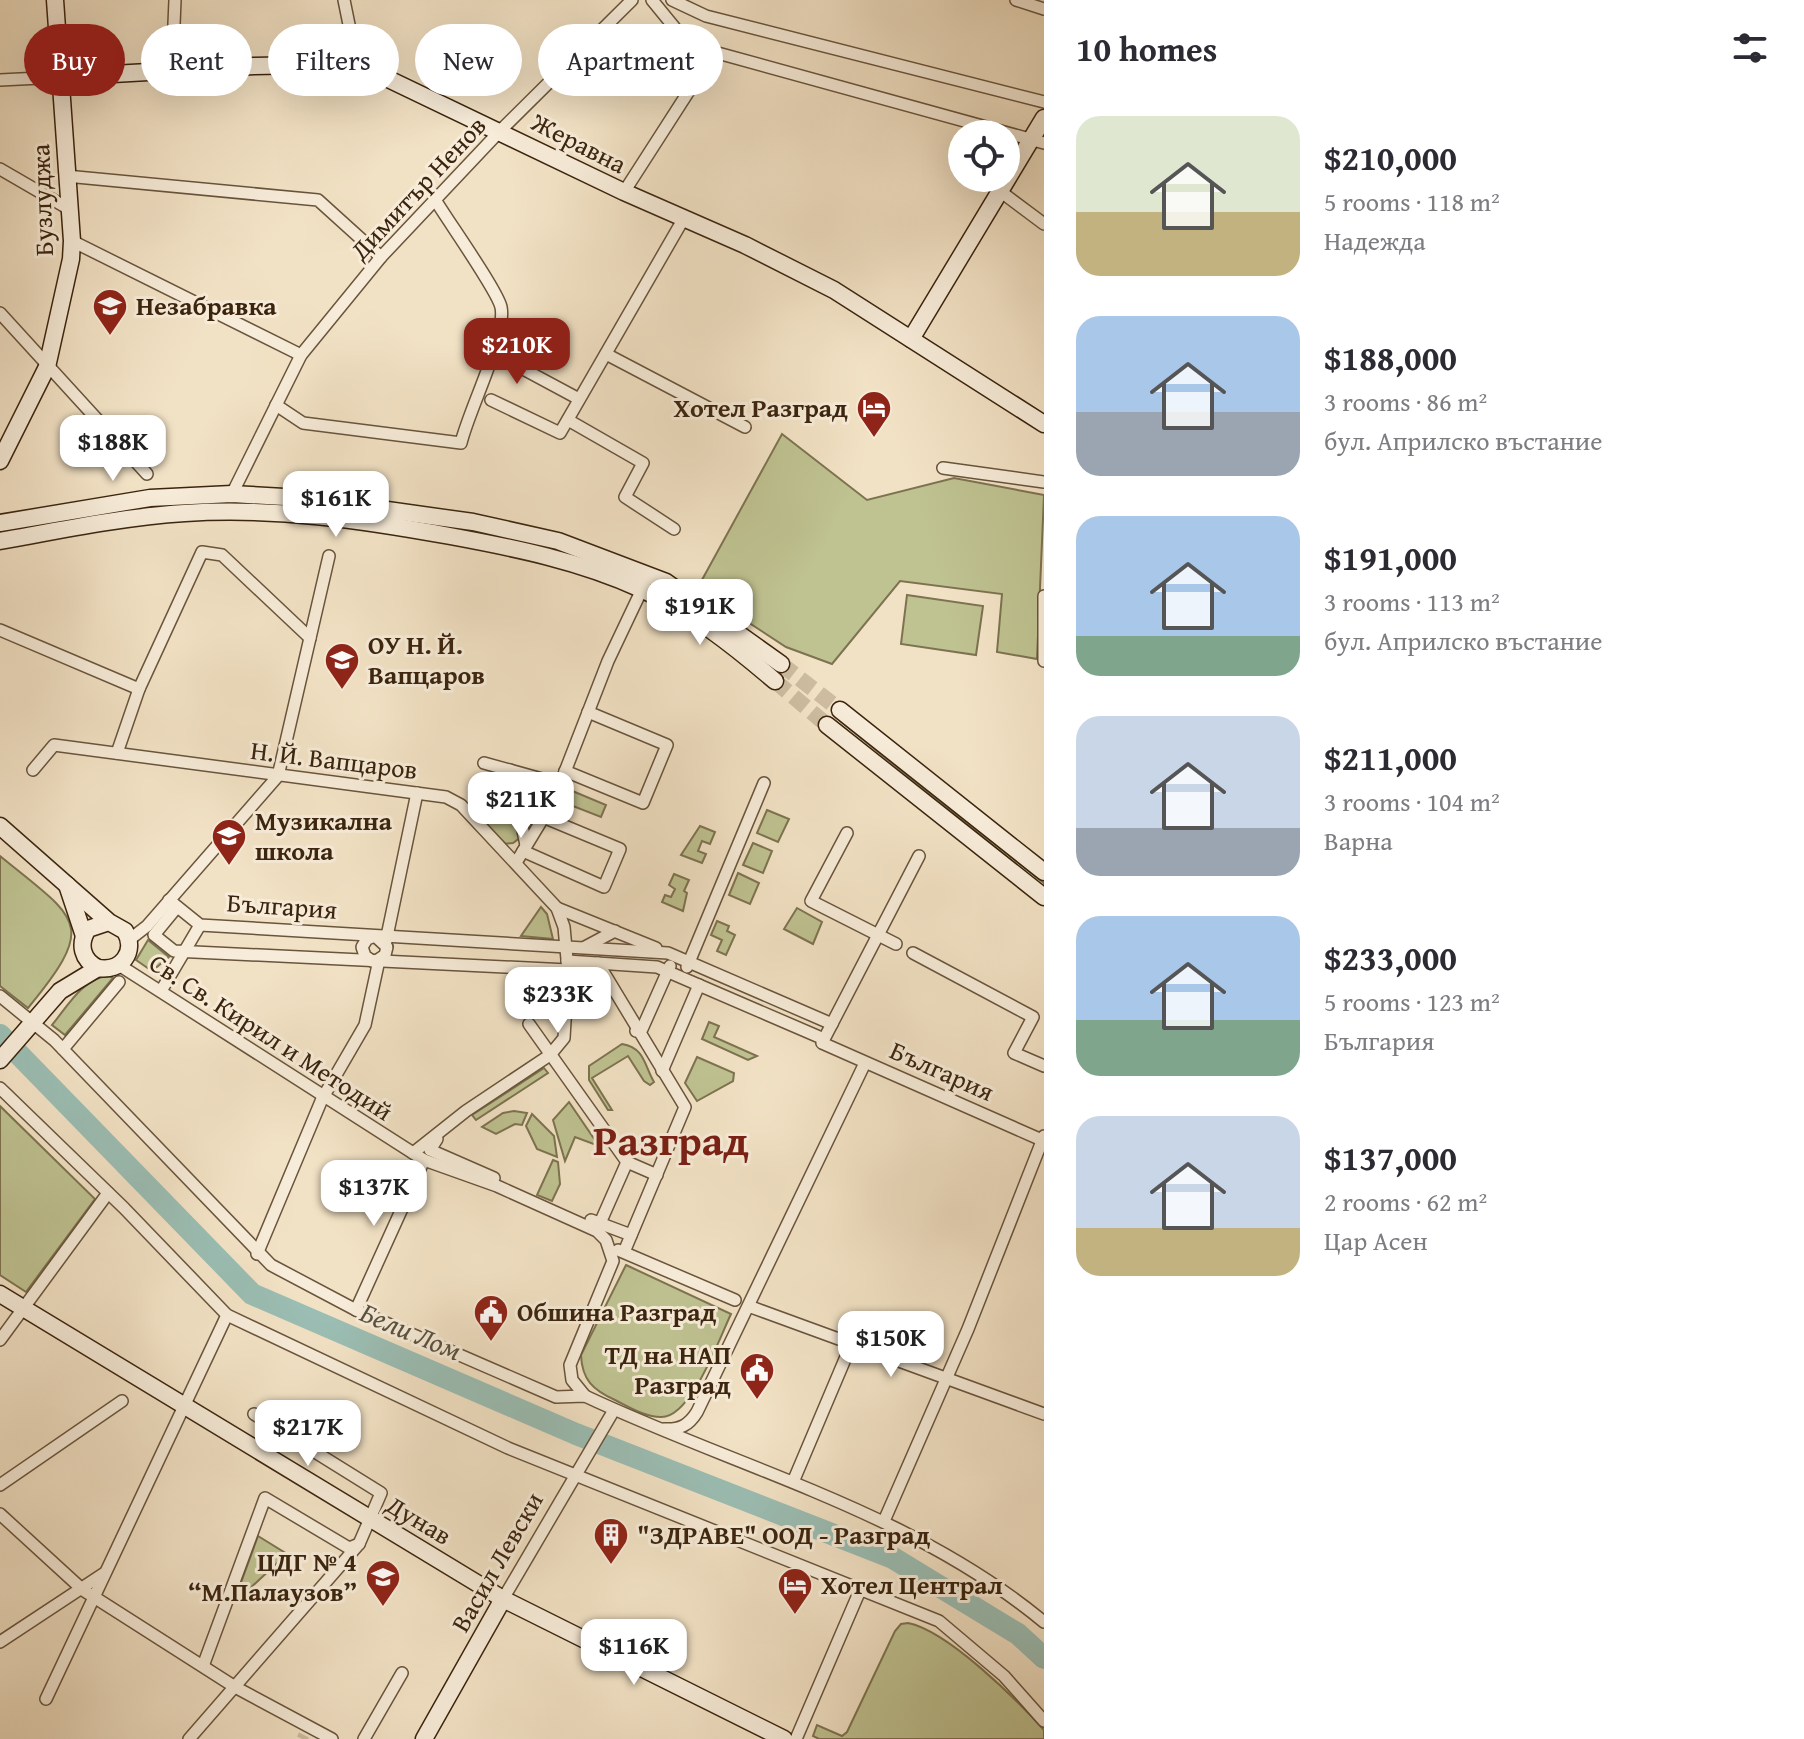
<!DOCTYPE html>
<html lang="en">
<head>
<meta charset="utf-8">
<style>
	body { margin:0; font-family:"Gentium Book Plus",serif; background:#f7f7f7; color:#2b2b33; height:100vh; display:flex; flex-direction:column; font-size:30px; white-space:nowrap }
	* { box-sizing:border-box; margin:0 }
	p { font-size:26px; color:#7c7c81 }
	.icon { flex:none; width:44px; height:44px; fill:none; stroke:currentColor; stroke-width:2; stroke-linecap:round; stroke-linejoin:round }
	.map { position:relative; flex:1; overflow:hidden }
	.sheet { display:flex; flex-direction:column; background:#fff; width:760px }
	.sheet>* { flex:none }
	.top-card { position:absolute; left:24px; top:24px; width:760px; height:72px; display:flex; gap:16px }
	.controls { position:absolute; left:948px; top:120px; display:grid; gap:16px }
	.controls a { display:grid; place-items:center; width:72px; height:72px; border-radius:50%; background:#fff; box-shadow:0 8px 32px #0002; font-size:40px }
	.price { position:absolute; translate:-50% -68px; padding:0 18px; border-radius:16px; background:#fff; color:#222; font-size:26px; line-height:52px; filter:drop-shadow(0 2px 4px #0008) }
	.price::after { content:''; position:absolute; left:50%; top:48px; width:24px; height:18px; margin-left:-12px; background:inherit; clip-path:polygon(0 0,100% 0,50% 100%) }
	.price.current { background:#8f2418; color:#fff }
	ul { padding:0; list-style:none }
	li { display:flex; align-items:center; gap:24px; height:200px; padding:0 32px }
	li span { display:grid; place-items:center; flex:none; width:224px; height:160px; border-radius:24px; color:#555 }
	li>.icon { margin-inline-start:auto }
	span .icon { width:96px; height:96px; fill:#fffc; stroke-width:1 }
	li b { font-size:34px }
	h2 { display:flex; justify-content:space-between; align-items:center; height:96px; padding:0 32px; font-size:34px }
	.chip { padding:0 28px; border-radius:36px; background:#fff; box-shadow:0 8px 32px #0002; font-size:28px; line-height:72px }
	.chip.current { background:#8f2418; color:#fff }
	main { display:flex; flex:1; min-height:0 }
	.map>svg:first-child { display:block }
	.green { fill:#bfc291; stroke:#7d7350; stroke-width:2 }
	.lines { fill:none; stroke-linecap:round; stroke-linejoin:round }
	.river { stroke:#9bbeb4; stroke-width:22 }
	.street-tunnel { stroke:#cdbca0; stroke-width:11; stroke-dasharray:11 5.5; stroke-linecap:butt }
	.secondary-tunnel { stroke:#cdbca0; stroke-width:16; stroke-dasharray:16 8; stroke-linecap:butt }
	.street-casing { stroke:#69543c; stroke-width:14 }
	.secondary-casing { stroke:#3b240e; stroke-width:19 }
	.street { stroke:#f7ecd9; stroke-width:11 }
	.secondary { stroke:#f7ecd9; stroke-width:16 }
	.labels { text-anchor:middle; stroke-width:6; stroke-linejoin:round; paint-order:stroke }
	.street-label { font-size:26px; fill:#3b240e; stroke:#f7ecd9 }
	.poi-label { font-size:26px; font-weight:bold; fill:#3b240e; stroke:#f7ecd9; text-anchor:start }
	.water-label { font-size:28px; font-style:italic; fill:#585240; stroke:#f7ecd9 }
	.town-label { font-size:42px; font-weight:bold; fill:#7a1f14; stroke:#f7ecd9 }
</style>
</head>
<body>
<main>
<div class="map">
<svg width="1044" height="1739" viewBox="0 0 1044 1739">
	<rect width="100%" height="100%" fill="#f2e2c5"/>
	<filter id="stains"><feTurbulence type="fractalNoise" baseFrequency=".0025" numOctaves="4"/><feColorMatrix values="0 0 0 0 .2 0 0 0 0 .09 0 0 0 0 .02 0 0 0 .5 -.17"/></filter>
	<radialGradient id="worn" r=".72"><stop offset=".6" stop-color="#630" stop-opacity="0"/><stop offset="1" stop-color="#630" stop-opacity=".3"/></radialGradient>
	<g class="green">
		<path d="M782,434L867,500L954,478L1044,495L1037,659L997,652L1002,594L900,581L832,664L786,647L697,589Z"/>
		<path d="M907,595L983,606L976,655L901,644Z"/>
		<path d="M839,720L1044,883V887Z"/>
		<path d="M491,768L508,772L521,837L513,843L503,844L487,829Z"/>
		<path d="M513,772L553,784L526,831Z"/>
		<path d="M570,790L606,805L601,817L565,803Z"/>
		<path d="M767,810L789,819L778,842L757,833Z"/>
		<path d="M700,826L715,832L710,844L702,841L698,851L706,854L702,863L681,855Z"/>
		<path d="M753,843L772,851L763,873L743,865Z"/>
		<path d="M0,856C78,920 99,922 28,1008L0,986Z"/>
		<path d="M738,873L759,883L750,904L729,895Z"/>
		<path d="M674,874L689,880L684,891L687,893L683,911L662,902L665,895L671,897L675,889L669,885Z"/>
		<path d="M541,907L547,914L553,939L521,936Z"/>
		<path d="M797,908L822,922L813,944L784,929Z"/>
		<path d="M717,921L729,926L727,931L735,935L726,955L717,951L722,940L711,935Z"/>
		<path d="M148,940L169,957L152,971L136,960Z"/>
		<path d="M110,976L113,978L65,1035L52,1025C67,1007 84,976 110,976Z"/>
		<path d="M709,1022L719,1026L714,1037L757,1056L748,1060L702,1039Z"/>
		<path d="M622,1044C645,1048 644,1065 654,1082L650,1085L644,1081L628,1056L592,1078L612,1110H608L589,1080V1066Z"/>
		<path d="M697,1057L734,1073L733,1081L697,1101L685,1083Z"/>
		<path d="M544,1068L548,1073L476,1120L472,1115Z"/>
		<path d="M569,1102L599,1146L575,1137L565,1161L553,1120Z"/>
		<path d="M0,1106L95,1199L26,1292L0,1275Z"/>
		<path d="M514,1111L527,1113L522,1125L515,1124L496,1134L482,1127L503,1113Z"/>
		<path d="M532,1114L554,1136L557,1157L537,1149L526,1126Z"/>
		<path d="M553,1160L558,1162L560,1184L552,1201L537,1195Z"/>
		<path d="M626,1265L731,1314C719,1339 691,1418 661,1417C645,1417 629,1407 615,1400C593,1390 582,1380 581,1355Z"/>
		<path d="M258,1536L287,1554L246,1592L239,1588Z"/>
		<path d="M908,1623C948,1631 1016,1699 1044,1730V1739H819L813,1736L817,1725L842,1736L847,1732L895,1631L901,1624Z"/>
	</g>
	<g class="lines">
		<path class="river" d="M0,1035L252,1294L576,1434L893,1558L1018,1634L1044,1658"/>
		<path class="street-tunnel" d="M302,1739L304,1735"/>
		<g class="secondary-tunnel">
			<path d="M781,664L840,710"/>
			<path d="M775,681L827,725"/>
		</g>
		<g class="street-casing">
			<g id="street">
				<path d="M344,0L357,64"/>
				<path d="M652,0L679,33L714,52L1044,143"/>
				<path d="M672,0L706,16L1044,102"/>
				<path d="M1016,0L1044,9"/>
				<path d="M172,72L175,0"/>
				<path d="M0,80L60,77"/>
				<path d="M0,169L69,209"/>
				<path d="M66,176L318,200L381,257"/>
				<path d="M1000,191L1044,224"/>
				<path d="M624,192L714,52"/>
				<path d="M72,241L301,355"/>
				<path d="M0,313L147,474"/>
				<path d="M471,341L579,399"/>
				<path d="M606,354L745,427"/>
				<path d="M491,400L560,433L684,218"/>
				<path d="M276,405L303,423L461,443C469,409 507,336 501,307C497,290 448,221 436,201"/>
				<path d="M568,420L643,463L625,497L674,529"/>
				<path d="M86,451L103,424"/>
				<path d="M943,468L1044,482"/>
				<path d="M232,494L301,355L381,257L500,131L632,0"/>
				<path d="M1044,596V661"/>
				<path d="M0,630L139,689"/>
				<path d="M117,753L139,689L202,552L222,555L310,638"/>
				<path d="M484,763L560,784"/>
				<path d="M33,770L54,745L446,797L461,805L557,908L564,927L568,970L564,1038L550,1055L466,1111L413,1153"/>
				<path d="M510,770L526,845"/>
				<path d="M565,771L643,803L667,745L588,712"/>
				<path d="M847,833L811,901L896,944"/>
				<path d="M523,851L604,887L620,849L543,817"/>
				<path d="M919,856L822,1043L1044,1141"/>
				<path d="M517,861L554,800L608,661L645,583"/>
				<path d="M169,900L200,925L668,953L832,1024"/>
				<path d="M177,907L154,935L174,951L568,970"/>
				<path d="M557,908L656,948"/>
				<path d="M129,940L147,926L278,776L329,556"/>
				<path d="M386,941L417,793"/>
				<path d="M585,947L615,931"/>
				<path d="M913,953L1033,1017L1014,1053L1044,1066"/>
				<path d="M372,961L365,956L362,947L367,939L375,936L387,947L385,955L376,961"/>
				<path d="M567,961L657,967L824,1039"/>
				<path d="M598,963L685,1107L624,1252"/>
				<path d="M119,965L424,1160L497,1186L597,1231L606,1240L613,1261L570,1365L572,1380L585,1396"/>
				<path d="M687,967L764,783"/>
				<path d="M161,991L200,925"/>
				<path d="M0,996L54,1040L271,1265L356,1310L556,1397L585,1396C740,1469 910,1511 1044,1622"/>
				<path d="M529,1024L627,1162L597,1230"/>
				<path d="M636,1031L642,1029L670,966"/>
				<path d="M63,1049L119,982"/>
				<path d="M662,1071L699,985"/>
				<path d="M0,1088L124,1208L227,1315L508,1448L939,1621L1004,1676L1044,1721"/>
				<path d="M437,1139L430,1150L494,1178"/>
				<path d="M627,1162L657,1175"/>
				<path d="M591,1220L631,1235"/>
				<path d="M618,1250L735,1300"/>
				<path d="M257,1254L322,1099L365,1025L379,960"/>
				<path d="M751,1307L1044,1414"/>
				<path d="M356,1310L424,1160"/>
				<path d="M0,1340L108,1193"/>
				<path d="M664,1429C680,1430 689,1425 697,1412L865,1063"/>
				<path d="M793,1482L851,1345"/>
				<path d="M0,1485L122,1401"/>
				<path d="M0,1514L83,1590L235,1687L332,1739"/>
				<path d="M884,1521L968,1329L1044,1136"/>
				<path d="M503,1599L614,1410"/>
				<path d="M0,1642L103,1574"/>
				<path d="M203,1666L265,1498L349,1548L359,1544"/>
				<path d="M46,1699L227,1315"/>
				<path d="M189,1739L359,1544L381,1493L254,1414"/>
				<path d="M364,1739L402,1673"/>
				<path d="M796,1739L861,1588"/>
			</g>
		</g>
		<g class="secondary-casing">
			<g id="secondary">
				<path d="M60,77L254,66L357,64L624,192L745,245L834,290L1044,424"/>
				<path d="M911,339L1044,118"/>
				<path d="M0,461L47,367L71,259L72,241L55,0"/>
				<path d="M0,523L150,498L232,494L302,498L473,522L558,541L666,582L781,664"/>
				<path d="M0,541C61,530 123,517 185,513C274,507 362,520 450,536C515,548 580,561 641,589C690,611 734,646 775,681"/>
				<path d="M840,710L1044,872"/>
				<path d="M827,725L1044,897"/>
				<path d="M0,826L109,922L125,931C137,952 121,972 98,968C82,960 78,944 88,929L109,922"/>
				<path d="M67,885L84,936"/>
				<path d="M0,1060L60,991L98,968"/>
				<path d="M0,1294L503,1599L784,1739"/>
				<path d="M424,1739L503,1599"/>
			</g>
		</g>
		<use href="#street" class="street"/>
		<use href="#secondary" class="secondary"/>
	</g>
	<defs>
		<g id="school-pin" transform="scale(1.8)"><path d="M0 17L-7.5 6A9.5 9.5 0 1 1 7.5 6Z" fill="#8f2418" stroke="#f7ecd9"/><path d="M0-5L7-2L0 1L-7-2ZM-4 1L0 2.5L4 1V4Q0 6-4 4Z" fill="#fff"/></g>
		<g id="hotel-pin" transform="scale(1.8)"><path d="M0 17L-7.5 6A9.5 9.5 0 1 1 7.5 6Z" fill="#8f2418" stroke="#f7ecd9"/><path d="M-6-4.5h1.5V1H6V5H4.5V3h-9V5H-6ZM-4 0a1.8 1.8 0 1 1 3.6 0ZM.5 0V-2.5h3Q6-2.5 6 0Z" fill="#fff"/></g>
		<g id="civic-pin" transform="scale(1.8)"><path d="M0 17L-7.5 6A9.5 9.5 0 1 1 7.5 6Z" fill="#8f2418" stroke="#f7ecd9"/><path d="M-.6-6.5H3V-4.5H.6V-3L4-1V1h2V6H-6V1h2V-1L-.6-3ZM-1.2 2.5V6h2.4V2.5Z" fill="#fff"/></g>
		<g id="building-pin" transform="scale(1.8)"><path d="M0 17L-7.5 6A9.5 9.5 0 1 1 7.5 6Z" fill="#8f2418" stroke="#f7ecd9"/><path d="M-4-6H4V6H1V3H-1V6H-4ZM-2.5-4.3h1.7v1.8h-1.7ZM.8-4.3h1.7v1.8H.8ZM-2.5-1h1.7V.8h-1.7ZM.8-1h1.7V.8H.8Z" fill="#fff"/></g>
	</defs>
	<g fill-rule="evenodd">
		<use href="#school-pin" x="110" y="306"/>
		<use href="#hotel-pin" x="874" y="408"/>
		<use href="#school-pin" x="342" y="660"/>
		<use href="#school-pin" x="229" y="836"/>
		<use href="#civic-pin" x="491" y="1312"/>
		<use href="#civic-pin" x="757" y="1370"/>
		<use href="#building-pin" x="611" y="1535"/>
		<use href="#school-pin" x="383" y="1577"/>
		<use href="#hotel-pin" x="795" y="1585"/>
	</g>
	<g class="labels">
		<g class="street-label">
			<text transform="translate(579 143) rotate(27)" y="9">Жеравна</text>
			<text transform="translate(418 188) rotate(-47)" y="9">Димитър Ненов</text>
			<text transform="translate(42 200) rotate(-92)" y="9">Бузлуджа</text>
			<text transform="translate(334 760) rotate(7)" y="9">Н. Й. Вапцаров</text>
			<text transform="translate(282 906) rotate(4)" y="9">България</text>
			<text transform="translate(271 1037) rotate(33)" y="9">Св. Св. Кирил и Методий</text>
			<text transform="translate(942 1071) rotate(24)" y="9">България</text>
			<text transform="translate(419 1520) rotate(31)" y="9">Дунав</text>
			<text transform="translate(497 1562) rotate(-60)" y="9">Васил Левски</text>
		</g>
		<g class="poi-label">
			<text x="136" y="315">Незабравка</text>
			<text x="848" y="417" text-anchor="end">Хотел Разград</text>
			<text x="368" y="654">ОУ Н. Й.<tspan x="368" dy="30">Вапцаров</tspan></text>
			<text x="255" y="830">Музикална<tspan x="255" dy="30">школа</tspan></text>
			<text x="517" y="1321">Обшина Разград</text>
			<text x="731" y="1364" text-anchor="end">ТД на НАП<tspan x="731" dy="30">Разград</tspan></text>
			<text x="637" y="1544">"ЗДРАВЕ" ООД - Разград</text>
			<text x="357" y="1571" text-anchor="end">ЦДГ № 4<tspan x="357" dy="30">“М.Палаузов”</tspan></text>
			<text x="821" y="1594">Хотел Централ</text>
		</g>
		<g class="water-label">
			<text transform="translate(411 1331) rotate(23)" y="10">Бели Лом</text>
		</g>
		<g class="town-label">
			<text x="671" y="1155">Разград</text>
		</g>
	</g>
	<rect width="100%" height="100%" filter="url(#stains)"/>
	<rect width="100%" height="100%" fill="url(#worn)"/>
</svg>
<div class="controls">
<a><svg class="icon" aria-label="locate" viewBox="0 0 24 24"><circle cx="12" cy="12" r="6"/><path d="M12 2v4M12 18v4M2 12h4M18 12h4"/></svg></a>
</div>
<b class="price current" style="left:517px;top:386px">$210K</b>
<b class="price" style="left:113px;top:483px">$188K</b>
<b class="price" style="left:336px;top:539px">$161K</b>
<b class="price" style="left:700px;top:647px">$191K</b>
<b class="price" style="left:521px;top:840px">$211K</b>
<b class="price" style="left:558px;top:1035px">$233K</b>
<b class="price" style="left:374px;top:1228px">$137K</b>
<b class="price" style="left:891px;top:1379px">$150K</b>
<b class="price" style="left:308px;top:1468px">$217K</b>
<b class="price" style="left:634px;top:1687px">$116K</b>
<div class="top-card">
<a class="chip current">Buy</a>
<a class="chip">Rent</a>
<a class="chip">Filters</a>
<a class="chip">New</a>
<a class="chip">Apartment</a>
</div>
</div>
<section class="sheet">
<h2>10 homes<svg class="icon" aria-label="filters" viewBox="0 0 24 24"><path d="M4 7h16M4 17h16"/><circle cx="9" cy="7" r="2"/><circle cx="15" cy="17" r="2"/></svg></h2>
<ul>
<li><span style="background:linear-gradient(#dfe7d0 60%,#c2b280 0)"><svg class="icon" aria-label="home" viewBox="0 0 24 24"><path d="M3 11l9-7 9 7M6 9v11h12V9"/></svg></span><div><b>$210,000</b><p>5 rooms · 118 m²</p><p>Надежда</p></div></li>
<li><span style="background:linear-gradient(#a9c7e8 60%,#9aa5b1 0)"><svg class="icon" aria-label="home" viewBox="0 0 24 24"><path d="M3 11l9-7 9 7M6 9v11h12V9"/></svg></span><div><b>$188,000</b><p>3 rooms · 86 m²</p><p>бул. Априлско въстание</p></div></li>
<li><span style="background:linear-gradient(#a9c7e8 75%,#7fa58c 0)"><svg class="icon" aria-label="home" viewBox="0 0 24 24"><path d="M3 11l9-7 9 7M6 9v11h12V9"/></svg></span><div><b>$191,000</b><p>3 rooms · 113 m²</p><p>бул. Априлско въстание</p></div></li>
<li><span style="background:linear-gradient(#c9d6e8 70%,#9aa5b1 0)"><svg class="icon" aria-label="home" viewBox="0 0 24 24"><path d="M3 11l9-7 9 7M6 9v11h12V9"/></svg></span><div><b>$211,000</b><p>3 rooms · 104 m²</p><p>Варна</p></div></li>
<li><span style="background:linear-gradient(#a9c7e8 65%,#7fa58c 0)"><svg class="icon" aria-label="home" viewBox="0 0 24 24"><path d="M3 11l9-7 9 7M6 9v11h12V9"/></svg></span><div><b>$233,000</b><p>5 rooms · 123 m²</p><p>България</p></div></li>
<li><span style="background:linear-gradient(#c9d6e8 70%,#c2b280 0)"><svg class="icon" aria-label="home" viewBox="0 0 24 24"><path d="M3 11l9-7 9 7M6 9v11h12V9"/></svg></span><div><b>$137,000</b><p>2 rooms · 62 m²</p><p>Цар Асен</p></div></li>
</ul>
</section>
</main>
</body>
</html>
